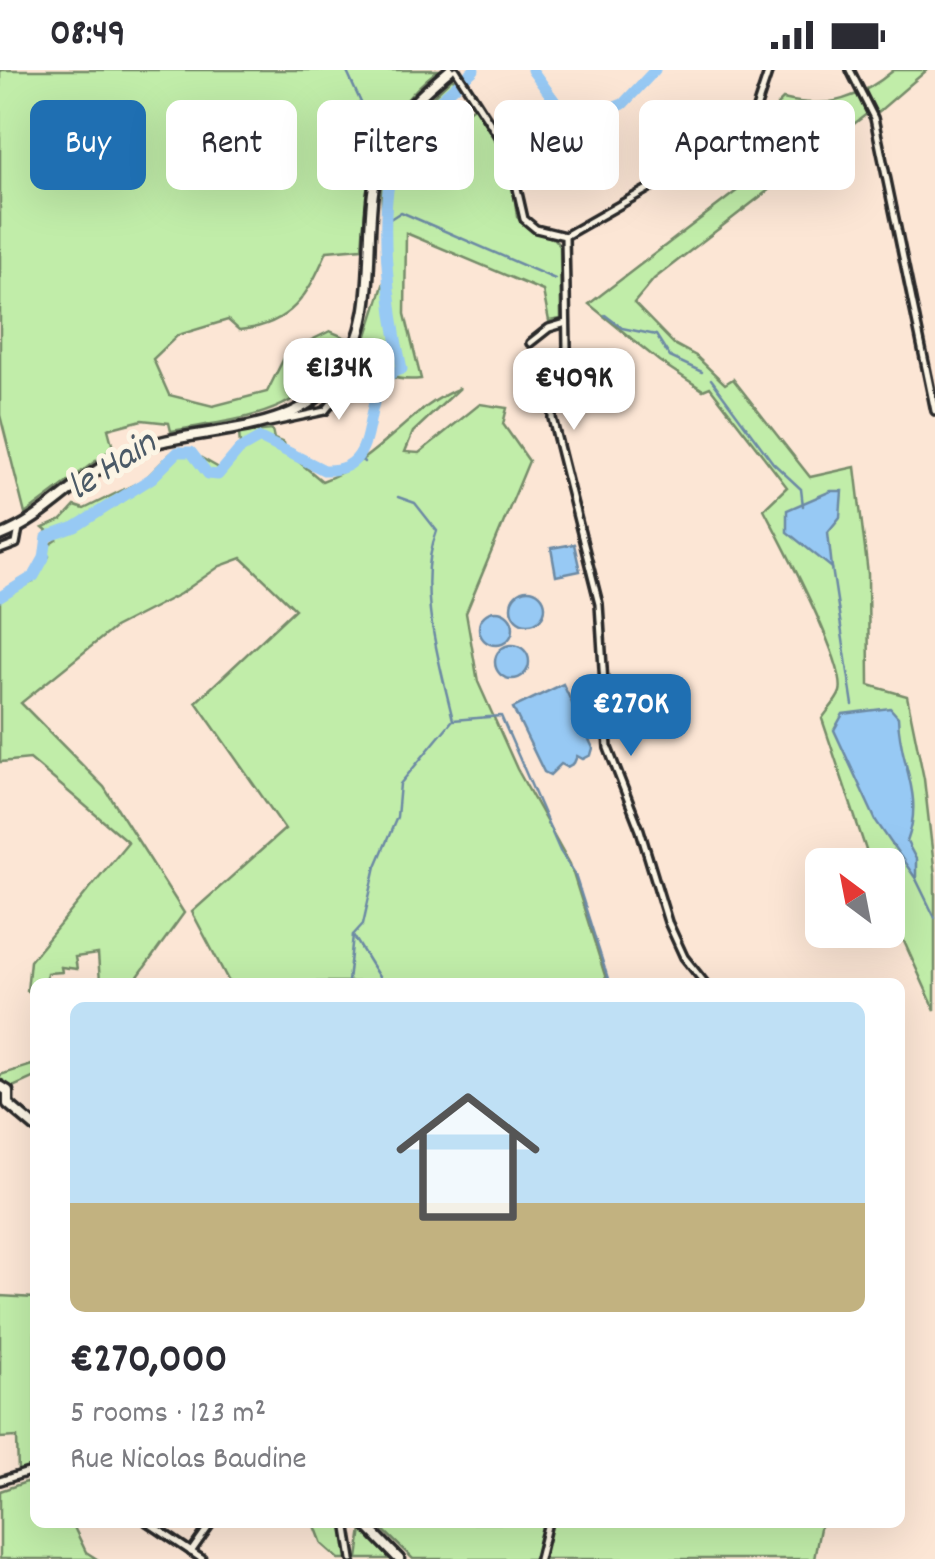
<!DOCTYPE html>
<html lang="en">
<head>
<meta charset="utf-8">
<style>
	body { margin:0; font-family:Dekko,sans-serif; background:#f7f7f7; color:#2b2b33; height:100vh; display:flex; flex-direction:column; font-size:38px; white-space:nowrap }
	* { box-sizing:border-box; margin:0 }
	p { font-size:32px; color:#7c7c81 }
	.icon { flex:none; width:55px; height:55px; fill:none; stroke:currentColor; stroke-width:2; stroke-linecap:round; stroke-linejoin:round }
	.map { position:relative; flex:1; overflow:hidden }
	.sheet { position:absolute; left:30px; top:908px; width:875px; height:550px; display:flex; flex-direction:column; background:#fff; border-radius:15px; box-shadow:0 10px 40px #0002 }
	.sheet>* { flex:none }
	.hud { position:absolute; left:30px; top:30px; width:875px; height:90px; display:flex; gap:20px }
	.needle { width:65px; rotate:328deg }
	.tools { position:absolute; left:805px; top:778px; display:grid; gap:20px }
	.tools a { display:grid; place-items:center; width:100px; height:100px; border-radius:15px; background:#fff; box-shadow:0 10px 40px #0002; font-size:50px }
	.price { position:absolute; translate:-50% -85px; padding:0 22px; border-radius:20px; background:#fff; color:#222; font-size:32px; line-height:65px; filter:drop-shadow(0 2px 5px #0008) }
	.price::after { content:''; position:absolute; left:50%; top:60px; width:30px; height:22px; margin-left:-15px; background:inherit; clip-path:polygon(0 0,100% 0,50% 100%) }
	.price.on { background:#1f6fb2; color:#fff }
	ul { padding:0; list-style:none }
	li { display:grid; align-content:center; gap:20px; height:530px; padding:0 40px }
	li+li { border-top:2px solid #e1e1e2 }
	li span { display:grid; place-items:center; height:310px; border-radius:15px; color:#555 }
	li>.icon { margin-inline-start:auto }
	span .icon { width:180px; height:180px; fill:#fffc; stroke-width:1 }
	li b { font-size:42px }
	.pill { padding:0 35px; border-radius:15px; background:#fff; box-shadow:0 10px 40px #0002; font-size:35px; line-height:90px }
	.pill.on { background:#1f6fb2; color:#fff }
	.status { display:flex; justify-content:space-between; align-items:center; height:70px; padding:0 50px; background:#fff; direction:ltr }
	.status svg { height:28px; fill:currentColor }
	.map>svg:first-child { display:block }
	.green { fill:#c1eda9; stroke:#768c6a; stroke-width:2.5 }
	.water { fill:#97c9f4; stroke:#6c8aa4; stroke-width:2.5 }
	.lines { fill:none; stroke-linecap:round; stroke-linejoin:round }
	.stream { stroke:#6c8aa4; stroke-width:2.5 }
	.river { stroke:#97c9f4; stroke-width:11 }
	.street-casing { stroke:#2b2b2b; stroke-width:12 }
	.secondary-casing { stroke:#2b2b2b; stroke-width:15 }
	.street { stroke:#fcf5e5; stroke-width:5 }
	.secondary { stroke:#fcf5e5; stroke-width:8 }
	.labels { text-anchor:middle; stroke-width:10; stroke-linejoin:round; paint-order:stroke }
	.water-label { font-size:38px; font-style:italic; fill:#4b5a67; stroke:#fcf5e5 }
</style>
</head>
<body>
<div class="status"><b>08:49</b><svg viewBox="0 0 49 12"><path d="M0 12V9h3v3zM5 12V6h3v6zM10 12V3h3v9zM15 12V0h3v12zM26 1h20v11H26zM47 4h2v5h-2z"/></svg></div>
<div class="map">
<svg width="935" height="1489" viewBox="0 0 935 1489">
	<rect width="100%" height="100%" fill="#fce6d5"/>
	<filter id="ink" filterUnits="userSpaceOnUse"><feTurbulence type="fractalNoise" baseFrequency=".01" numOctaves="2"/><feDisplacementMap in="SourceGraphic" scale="20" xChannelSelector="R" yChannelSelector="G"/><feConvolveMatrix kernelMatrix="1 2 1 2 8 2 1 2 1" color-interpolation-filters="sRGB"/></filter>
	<g filter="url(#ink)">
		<g class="green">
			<path d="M0,0H438C375,49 367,103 362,178L327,181C308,225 292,255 239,260L228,250L178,265L153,289L169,325L213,336L267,322L287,282L330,261L351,270C299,347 256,346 171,361L169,353L142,350L108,359L113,378L25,444L0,345Z"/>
			<path d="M894,0H927L876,44L868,43L654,209L634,233L674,274L696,286L725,314L733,309L810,407L855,397L868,504L869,615L907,626L924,709L935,805V940L888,836V795H871L822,649C827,641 837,631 840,622C848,596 779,468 764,439L787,417L710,317L703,320L659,291L589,234L802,71L782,66L741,69L753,53L777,59V35L783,29C827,40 861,28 894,0Z"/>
			<path d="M452,8L457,13L438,28L452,52L475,36L511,98L517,147L532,162L553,168L560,176L561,249L549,251L543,221L406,163L405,244L421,309C394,312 380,304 360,287L385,209L381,111L405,53Z"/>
			<path d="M460,318L413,362L405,382L419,383L480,334L507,338L503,354L529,391L466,543L478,612L517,699L570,794L607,912H229L192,842L285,759L196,632L295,539L242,488L220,496L180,524L114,558L21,633L104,717L184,843L134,912H100L98,884L75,887L77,899L61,897L62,902L47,903L46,912H35V925L27,921L30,891L128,772L30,689L0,692V526L33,512L49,486L44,468L51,474L57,470L43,458L62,450L75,436L84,439L145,409L170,384L191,382L219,398L240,375L239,363L272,360L274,369L284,373L287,382L322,411C379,391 410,337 460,318Z"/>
			<path d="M35,994V1007L13,1017L0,1012V1005Z"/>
			<path d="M0,1226L35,1228V1396L18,1403L17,1367L0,1368Z"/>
			<path d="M35,1409V1452L72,1453L86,1482L97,1489H0V1421Z"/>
			<path d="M314,1453H353L348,1489H339L322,1474Z"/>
			<path d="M376,1453H821L814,1489H413Z"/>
			<path d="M362,1458L395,1489H358Z"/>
		</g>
		<g class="water">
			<path d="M831,421H842L840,447L828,462L832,498L787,462V440Z"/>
			<path d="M574,474L580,501L556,506L551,478Z"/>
			<circle cx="528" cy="537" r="17"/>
			<circle cx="496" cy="558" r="17"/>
			<circle cx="512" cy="592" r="17"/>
			<path d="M563,614L593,678L591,685L583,689L577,686L574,693L567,697L561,694L550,705L544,702L513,638Z"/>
			<path d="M890,638L898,647C899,696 925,722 907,772L916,789V809L876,751L834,660L843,644Z"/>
		</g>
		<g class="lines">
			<g class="stream">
				<path d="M346,0L375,63"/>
				<path d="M441,28L449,33"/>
				<path d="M387,151L401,142L555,209"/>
				<path d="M605,245L622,258L656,265L670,287L702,302"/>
				<path d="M711,309L773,393L801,419L803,436"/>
				<path d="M358,386L364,392"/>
				<path d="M398,427L415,433L437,461C415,516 440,593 453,650L501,646L560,781L574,802L609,912"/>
				<path d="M832,498L853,635"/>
				<path d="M916,809L935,848"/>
				<path d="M348,912L353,865"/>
				<path d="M382,912L353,865L363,854L376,796L397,747L400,714L452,651"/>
			</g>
			<g class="river">
				<path d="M532,0L562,41L578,51L623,34L655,0"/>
				<path d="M0,527L34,506L44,488L47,467L75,457L152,408L178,382H191L208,404L218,405L239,380L260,368L324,400C391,403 351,313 402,299C390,246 375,136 397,85C413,49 445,26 474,0"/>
			</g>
			<g class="street-casing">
				<g id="street">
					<path d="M456,0L509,83L524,149L536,159L565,166"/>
					<path d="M850,0L874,48L935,341"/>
					<path d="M565,166L567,277L553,323L552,348L599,534L608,678L640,760L668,852L684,887L704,912"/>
					<path d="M565,166L739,67L754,45L769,0"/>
					<path d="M530,273L549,258L566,253"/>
					<path d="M269,353L325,341L347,315L339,304"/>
					<path d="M0,480L16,474L19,458"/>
					<path d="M0,1411L35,1400"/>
					<path d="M147,1452L202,1489"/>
					<path d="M346,1452L352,1489"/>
					<path d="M191,1482L212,1452"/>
					<path d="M539,1489L548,1452"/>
				</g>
			</g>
			<g class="secondary-casing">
				<g id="secondary">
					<path d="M0,466C48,448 80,404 127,383C197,352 291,373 341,302C388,234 354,146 386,73C399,43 425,21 450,0"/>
					<path d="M0,1016L8,1021V1034L35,1057"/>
					<path d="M363,1452L399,1489"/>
				</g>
			</g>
			<use href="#street" class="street"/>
			<use href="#secondary" class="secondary"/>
		</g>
	</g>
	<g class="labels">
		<g class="water-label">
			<text transform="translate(110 393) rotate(-33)" y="13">le Hain</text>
		</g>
	</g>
</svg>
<div class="tools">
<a><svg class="needle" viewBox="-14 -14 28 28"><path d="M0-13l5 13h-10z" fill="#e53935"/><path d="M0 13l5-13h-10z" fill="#7c7c81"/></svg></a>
</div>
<b class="price" style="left:339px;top:353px">€134K</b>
<b class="price" style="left:574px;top:363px">€409K</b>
<b class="price on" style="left:631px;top:689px">€270K</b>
<div class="hud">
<a class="pill on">Buy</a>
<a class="pill">Rent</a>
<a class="pill">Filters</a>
<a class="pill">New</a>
<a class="pill">Apartment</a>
</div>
<section class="sheet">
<ul>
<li><span style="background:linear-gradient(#bfe0f5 65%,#c2b280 0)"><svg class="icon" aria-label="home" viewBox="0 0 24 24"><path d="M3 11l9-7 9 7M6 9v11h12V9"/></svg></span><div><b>€270,000</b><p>5 rooms · 123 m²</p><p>Rue Nicolas Baudine</p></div></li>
</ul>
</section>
</div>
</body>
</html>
